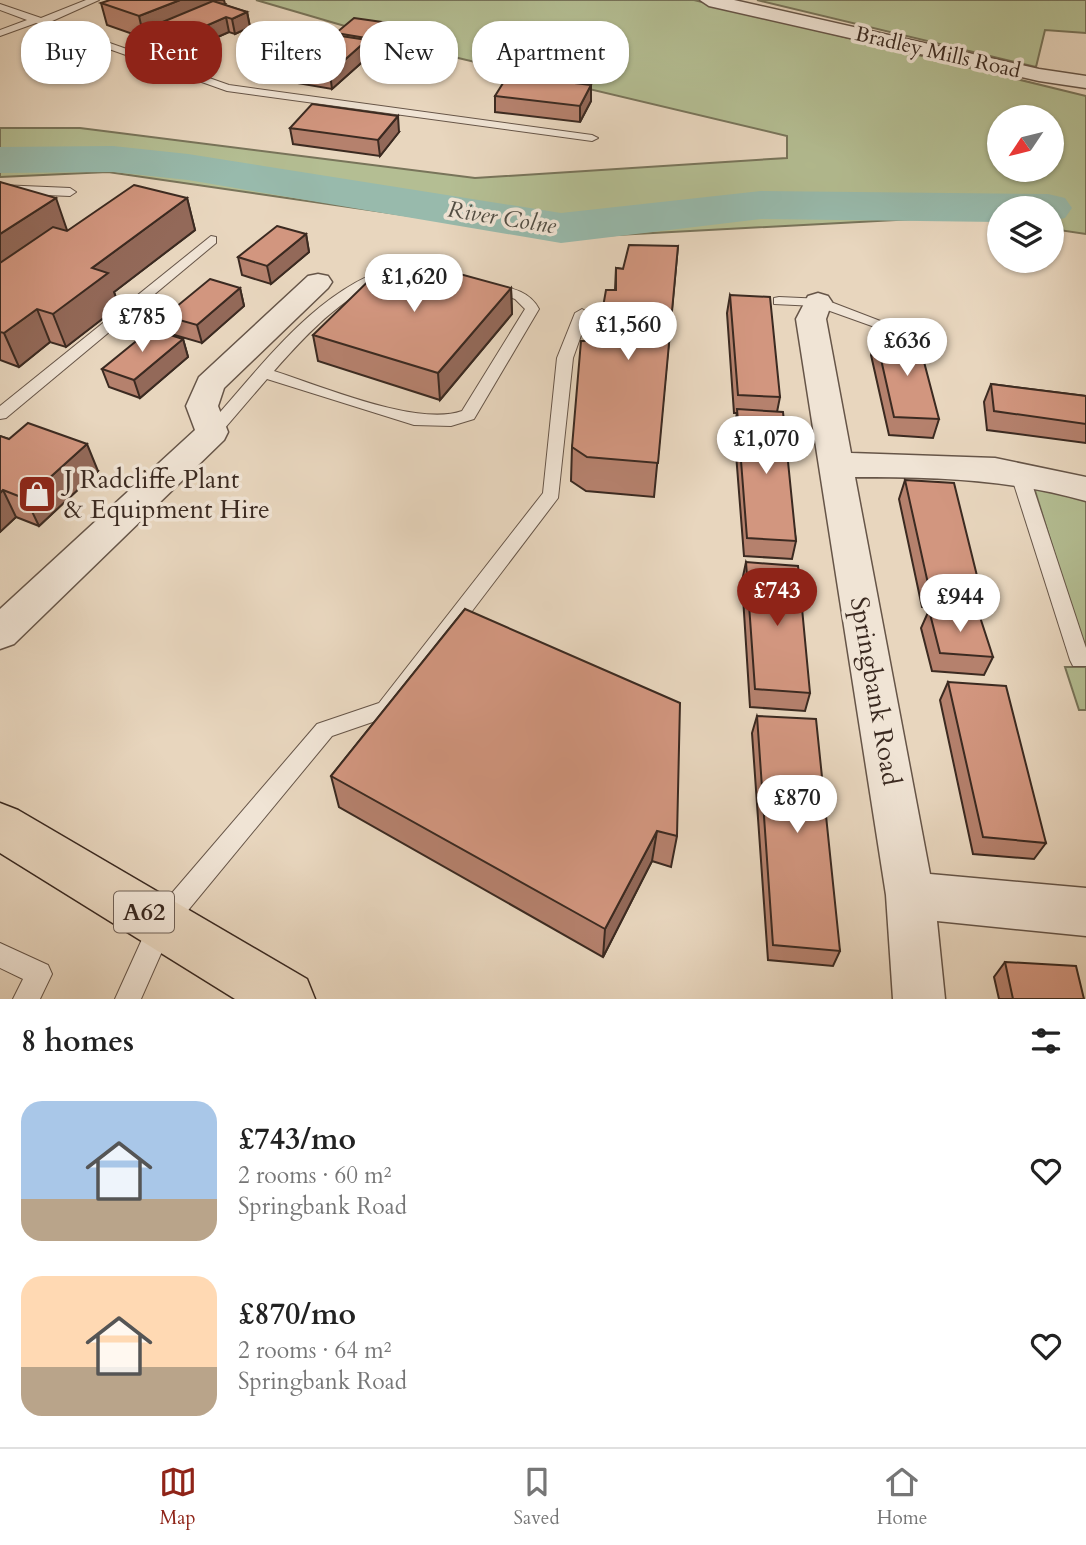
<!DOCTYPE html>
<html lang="en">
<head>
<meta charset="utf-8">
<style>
	body { margin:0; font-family:Cardo,serif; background:#f6f6f6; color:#222; height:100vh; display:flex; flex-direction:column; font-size:26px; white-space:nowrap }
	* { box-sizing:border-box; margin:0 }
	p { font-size:23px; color:#767676 }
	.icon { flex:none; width:38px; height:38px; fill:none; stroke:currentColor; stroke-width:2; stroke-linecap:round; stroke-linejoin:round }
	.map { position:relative; height:999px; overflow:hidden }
	.details { display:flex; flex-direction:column; background:#fff; flex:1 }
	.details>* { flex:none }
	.guide { position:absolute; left:21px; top:21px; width:700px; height:63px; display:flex; gap:14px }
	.needle { width:46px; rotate:235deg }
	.fabs { position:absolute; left:987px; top:105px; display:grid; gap:14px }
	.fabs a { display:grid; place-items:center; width:77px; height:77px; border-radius:50%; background:#fff; box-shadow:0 2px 5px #0004; font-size:35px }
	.price { position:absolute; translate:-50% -60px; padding:0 16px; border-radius:24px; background:#fff; color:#222; font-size:23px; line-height:46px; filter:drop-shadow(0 2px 4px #0008) }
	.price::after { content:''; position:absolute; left:50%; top:42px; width:21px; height:16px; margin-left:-10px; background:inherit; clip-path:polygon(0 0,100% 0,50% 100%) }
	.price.on { background:#8f2418; color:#fff }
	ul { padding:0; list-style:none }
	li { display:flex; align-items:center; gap:21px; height:175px; padding:0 21px }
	li span { display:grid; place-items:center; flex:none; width:196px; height:140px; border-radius:21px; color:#555 }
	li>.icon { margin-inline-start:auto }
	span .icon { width:84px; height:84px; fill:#fffc; stroke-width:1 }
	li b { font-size:30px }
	h2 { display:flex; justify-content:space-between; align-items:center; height:84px; padding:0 21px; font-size:30px }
	.chip { padding:0 24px; border-radius:28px; background:#fff; box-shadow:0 2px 5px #0004; font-size:24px; line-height:63px }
	.chip.on { background:#8f2418; color:#fff }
	.tab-bar { display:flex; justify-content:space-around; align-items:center; height:98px; border-top:2px solid #e0e0e0; background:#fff; font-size:19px; color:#767676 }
	.tab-bar a { display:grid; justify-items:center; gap:4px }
	.tab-bar .on { color:#8f2418 }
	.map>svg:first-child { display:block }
	.green { fill:#b4be93; stroke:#78745a; stroke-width:2; fill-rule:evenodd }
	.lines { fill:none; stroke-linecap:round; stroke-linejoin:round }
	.river { fill:#98baac; fill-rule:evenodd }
	.service-casing { stroke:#665548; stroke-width:2 }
	.minor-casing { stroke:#665548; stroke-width:3 }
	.primary-casing { stroke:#3b2a21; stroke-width:3 }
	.service { fill:#f0e4d5; fill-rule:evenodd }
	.minor { fill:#f0e4d5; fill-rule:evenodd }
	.primary { fill:#e8d6be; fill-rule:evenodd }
	.wall { fill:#b5816d; stroke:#3b2a21; stroke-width:2 }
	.shaded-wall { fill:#936959; stroke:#3b2a21; stroke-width:2 }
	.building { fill:#d2967f; stroke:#3b2a21; stroke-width:2 }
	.labels { text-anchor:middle; stroke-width:7; stroke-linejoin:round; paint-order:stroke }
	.far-street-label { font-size:21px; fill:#3b2a21; stroke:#f0e4d5 }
	.far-water-label { font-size:23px; font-style:italic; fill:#524e44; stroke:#f0e4d5 }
	.shield { fill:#f0e4d5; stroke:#716257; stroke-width:2 }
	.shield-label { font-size:24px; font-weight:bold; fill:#3b2a21 }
	.poi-label { font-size:26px; fill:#3b2a21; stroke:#f0e4d5; text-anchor:start }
	.street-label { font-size:26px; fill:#3b2a21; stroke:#f0e4d5 }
</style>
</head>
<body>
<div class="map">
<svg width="1086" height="999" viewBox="0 0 1086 999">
	<rect width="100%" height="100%" fill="#e8d6be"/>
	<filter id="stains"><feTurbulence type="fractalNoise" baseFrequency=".00286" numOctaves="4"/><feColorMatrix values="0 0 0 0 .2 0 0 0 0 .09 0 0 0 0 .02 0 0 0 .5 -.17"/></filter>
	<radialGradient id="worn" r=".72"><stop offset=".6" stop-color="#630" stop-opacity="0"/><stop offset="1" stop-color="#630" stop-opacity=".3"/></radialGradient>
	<g class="green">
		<path d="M256,0H694L1086,96V234L1052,229V208H999V221L970,216L561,238L108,172L0,177V128H80L475,178L787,158V136L437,53ZM999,117H1052V170H999Z"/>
		<path d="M757,0H1086V33L1045,30L1036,67Z"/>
		<path d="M1033,484L1086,496V657Z"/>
		<path d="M1065,667H1086V710H1079Z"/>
	</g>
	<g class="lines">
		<path class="river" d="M113,146L188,154L561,213L761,191L1048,194L1065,198L1072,208L1065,218L1052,221V208H999V222L761,219L561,243L188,180L113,172L0,173V147Z"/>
		<g class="service-casing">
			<g id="service">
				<path d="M86,0H99L50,22L229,85L592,135L598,138L592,141L227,91L36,23L0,36V30L27,20L0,10V4L41,18Z"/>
				<path d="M0,185L70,188L76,192L70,196L0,193Z"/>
				<path d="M211,236L216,237V243L6,418L0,419V406Z"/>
				<path d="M399,265L406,269L404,272C350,288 310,330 274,371C321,386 417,427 462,411L525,309L515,299L484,288L491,284C510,288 529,290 539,309L474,419L451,426L414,425L267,379L218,436H206L204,432L206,428C261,368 317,286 399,265Z"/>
				<path d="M779,297L823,299L909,332L902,336L897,335L816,306L774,304V298Z"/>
				<path d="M582,309L589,313L573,358L558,498L393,715L332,736L171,931L141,999H115L153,915L317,724L379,703L543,493L557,358L575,313Z"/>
				<path d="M1020,469L1029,475L1086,648V666H1073L1070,660L1011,475Z"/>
				<path d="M0,943L48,965L52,974L40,999H13L23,979L0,968Z"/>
			</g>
		</g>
		<g class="minor-casing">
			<g id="minor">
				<path d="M700,0H734L1039,69L1086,76V88L1039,81L709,6Z"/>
				<path d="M318,274L328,276L332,282L328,288L224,388L218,406L228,432L224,440L14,644L0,649V609L195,430L186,406L199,377L308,276Z"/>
				<path d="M818,293L828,296L832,302L826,319L851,453L995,458L1086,477V501C1010,479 934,477 855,477L930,874L1086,888V936L937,921L945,999H893L886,895L796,319L808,296Z"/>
			</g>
		</g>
		<g class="primary-casing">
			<path id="primary" d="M0,803L18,810L307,979L315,999H235L0,853Z"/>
		</g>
		<use href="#service" class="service"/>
		<use href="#minor" class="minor"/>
		<use href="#primary" class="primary"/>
	</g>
	<g class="wall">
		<path d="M101,3L225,4L224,5L247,12L250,27L235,34L229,32L186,51L157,41L155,34L144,38L107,25Z"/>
		<path d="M336,33L397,39L380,55L368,53L369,56L332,89L291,82L289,66L336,36Z"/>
		<path d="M591,85V101L580,122L495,112V96Z"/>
		<path d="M290,128L399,132L380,156L293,144Z"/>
		<path d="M0,182L67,231L187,198L195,230L114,292L119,306L66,347L50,342L19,367L0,360Z"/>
		<path d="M306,234L309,252L271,284L242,275L238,257Z"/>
		<path d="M678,246L654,497L586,491L571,481L572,447L615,290L616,268L623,269Z"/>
		<path d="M240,288L244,306L202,343L171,334L165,316Z"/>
		<path d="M511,288L512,314L440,400L318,361L313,335Z"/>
		<path d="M730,295L780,397L777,412L796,541L792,559L744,556L734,428L737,413H734L727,313Z"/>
		<path d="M876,337L939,419L933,438L889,435L871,355Z"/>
		<path d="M183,339L188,357L140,398L109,387L102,369Z"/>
		<path d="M991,384L1086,396V443L987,430L984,402Z"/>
		<path d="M0,436L98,471L39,526L16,517L0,532Z"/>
		<path d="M905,480L981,592L973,610L922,607L899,499Z"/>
		<path d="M746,562L810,693L805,711L750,707L742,581Z"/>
		<path d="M465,609L677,836L671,867L652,861L603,957L339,807L331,776Z"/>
		<path d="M929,610L993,657L984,675L932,671L921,628Z"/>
		<path d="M948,682L1046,843L1034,859L973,854L940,700Z"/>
		<path d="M757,716L840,951L833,966L768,960L752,733Z"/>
		<path d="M1005,962L1084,999H999L994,977Z"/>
	</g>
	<g class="shaded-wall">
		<path d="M180,0H224L225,4L164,30L153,26L155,34L144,38L139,16Z"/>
		<path d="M247,12L250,27L235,34L232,19Z"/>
		<path d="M226,17L229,32L186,51L183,36Z"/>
		<path d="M396,24L397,39L380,55L378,40Z"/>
		<path d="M367,40L369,56L332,89L330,73Z"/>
		<path d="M591,85V101L580,122V106Z"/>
		<path d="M398,116L399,132L380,156L378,140Z"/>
		<path d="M56,198L67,230L0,275V234Z"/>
		<path d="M187,198L195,230L114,292L119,306L66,347L53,314L92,268Z"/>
		<path d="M306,234L309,252L271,284L267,266Z"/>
		<path d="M240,288L244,306L202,343L197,325Z"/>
		<path d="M511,288L512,314L440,400L438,373Z"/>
		<path d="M37,309L50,342L19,367L4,333Z"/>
		<path d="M183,339L188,357L140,398L134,380Z"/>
		<path d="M87,444L98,471L39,526L26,499Z"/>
		<path d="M3,490L16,517L0,532V493Z"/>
		<path d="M657,831L652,861L603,957L605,929Z"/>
	</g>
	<g class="building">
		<path d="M110,0H180L139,16L101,3Z"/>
		<path d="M213,1L247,12L232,19L226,17L183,36L153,26Z"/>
		<path d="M354,18L396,24L378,40L336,33Z"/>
		<path d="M328,34L367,40L330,73L289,66Z"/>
		<path d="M508,75L591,85L580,106L495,96Z"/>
		<path d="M312,104L398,116L378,140L290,128Z"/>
		<path d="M0,182L56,198L0,234Z"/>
		<path d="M134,185L187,198L92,268L108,273L53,314L37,309L4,333L0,332V263L53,227L67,231Z"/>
		<path d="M277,226L306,234L267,266L238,257Z"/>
		<path d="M629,245L678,246L658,463L587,457L572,447L581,341H597L606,290H616V268L623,269Z"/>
		<path d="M394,256L511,288L438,373L313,335Z"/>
		<path d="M210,279L240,288L197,325L165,316Z"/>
		<path d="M730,295L770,297L780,397L738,395Z"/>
		<path d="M151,329L183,339L134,380L102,369Z"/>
		<path d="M876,337L918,339L939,419L894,417Z"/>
		<path d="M991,384L1086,396V424L994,411Z"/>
		<path d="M737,409L783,412L796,541L747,538Z"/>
		<path d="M28,423L87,444L26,499L3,490L0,493V436L9,439Z"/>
		<path d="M905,480L954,483L981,592L929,588Z"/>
		<path d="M746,562L798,566L810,693L755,689Z"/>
		<path d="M465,609L680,703L677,836L657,831L605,929L331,776Z"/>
		<path d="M929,610L979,614L993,657L940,653Z"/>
		<path d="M948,682L1006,686L1046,843L983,837Z"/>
		<path d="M757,716L816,719L840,951L773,945Z"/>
		<path d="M1005,962L1076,966L1084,999H1013Z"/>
	</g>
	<defs>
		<g id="shop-square" transform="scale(2.0125)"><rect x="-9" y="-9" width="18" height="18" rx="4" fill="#8f2418" stroke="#f0e4d5"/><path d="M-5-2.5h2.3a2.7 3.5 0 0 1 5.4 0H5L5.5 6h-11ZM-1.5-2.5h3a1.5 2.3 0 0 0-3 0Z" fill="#fff"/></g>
	</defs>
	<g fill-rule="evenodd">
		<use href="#shop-square" x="37" y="494"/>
	</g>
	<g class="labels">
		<g class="far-street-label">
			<text transform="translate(938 52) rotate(13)" y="7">Bradley Mills Road</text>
		</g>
		<g class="far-water-label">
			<text transform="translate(502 217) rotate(9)" y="8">River Colne</text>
		</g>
		<rect class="shield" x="114" y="891.5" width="60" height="41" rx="5"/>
		<g class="shield-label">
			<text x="144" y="920">A62</text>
		</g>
		<g class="poi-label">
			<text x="64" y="488">J Radcliffe Plant<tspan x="64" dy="30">&amp; Equipment Hire</tspan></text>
		</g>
		<g class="street-label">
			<text transform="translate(876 691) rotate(80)" y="9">Springbank Road</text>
		</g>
	</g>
	<rect width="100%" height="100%" filter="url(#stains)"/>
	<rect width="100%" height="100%" fill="url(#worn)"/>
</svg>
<div class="fabs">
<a><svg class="needle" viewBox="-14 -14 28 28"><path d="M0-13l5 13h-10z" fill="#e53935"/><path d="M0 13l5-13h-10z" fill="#767676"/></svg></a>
<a><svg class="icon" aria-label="layers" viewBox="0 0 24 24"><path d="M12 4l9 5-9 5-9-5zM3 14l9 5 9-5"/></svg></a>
</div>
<b class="price" style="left:414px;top:314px">£1,620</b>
<b class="price" style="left:142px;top:354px">£785</b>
<b class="price" style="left:628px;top:362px">£1,560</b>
<b class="price" style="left:907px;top:378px">£636</b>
<b class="price" style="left:766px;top:476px">£1,070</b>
<b class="price on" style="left:777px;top:628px">£743</b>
<b class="price" style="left:960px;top:634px">£944</b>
<b class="price" style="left:797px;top:835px">£870</b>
<div class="guide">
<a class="chip">Buy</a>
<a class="chip on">Rent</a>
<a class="chip">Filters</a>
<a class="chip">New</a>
<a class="chip">Apartment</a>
</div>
</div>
<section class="details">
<h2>8 homes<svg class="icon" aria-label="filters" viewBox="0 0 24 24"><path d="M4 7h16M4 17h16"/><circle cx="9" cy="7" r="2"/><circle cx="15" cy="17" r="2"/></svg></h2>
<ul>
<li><span style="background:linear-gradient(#a9c7e8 70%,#b9a48a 0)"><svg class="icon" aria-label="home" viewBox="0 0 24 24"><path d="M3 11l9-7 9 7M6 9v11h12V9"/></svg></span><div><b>£743/mo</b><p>2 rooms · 60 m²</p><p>Springbank Road</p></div><svg class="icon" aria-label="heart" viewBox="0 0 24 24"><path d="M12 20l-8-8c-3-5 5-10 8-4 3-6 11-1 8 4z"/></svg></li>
<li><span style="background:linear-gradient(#ffd9b3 65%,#b9a48a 0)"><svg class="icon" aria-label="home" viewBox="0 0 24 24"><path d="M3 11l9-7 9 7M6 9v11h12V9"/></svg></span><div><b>£870/mo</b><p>2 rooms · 64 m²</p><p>Springbank Road</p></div><svg class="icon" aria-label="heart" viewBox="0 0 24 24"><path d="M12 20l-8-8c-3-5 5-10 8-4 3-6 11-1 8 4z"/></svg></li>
</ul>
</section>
<nav class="tab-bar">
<a class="on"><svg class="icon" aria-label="map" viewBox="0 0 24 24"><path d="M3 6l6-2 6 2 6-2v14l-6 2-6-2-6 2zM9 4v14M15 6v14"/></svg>Map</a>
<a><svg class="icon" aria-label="saved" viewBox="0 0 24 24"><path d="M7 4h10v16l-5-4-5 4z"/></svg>Saved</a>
<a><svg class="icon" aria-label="home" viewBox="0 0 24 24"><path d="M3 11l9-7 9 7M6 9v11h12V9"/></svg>Home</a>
</nav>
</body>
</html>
